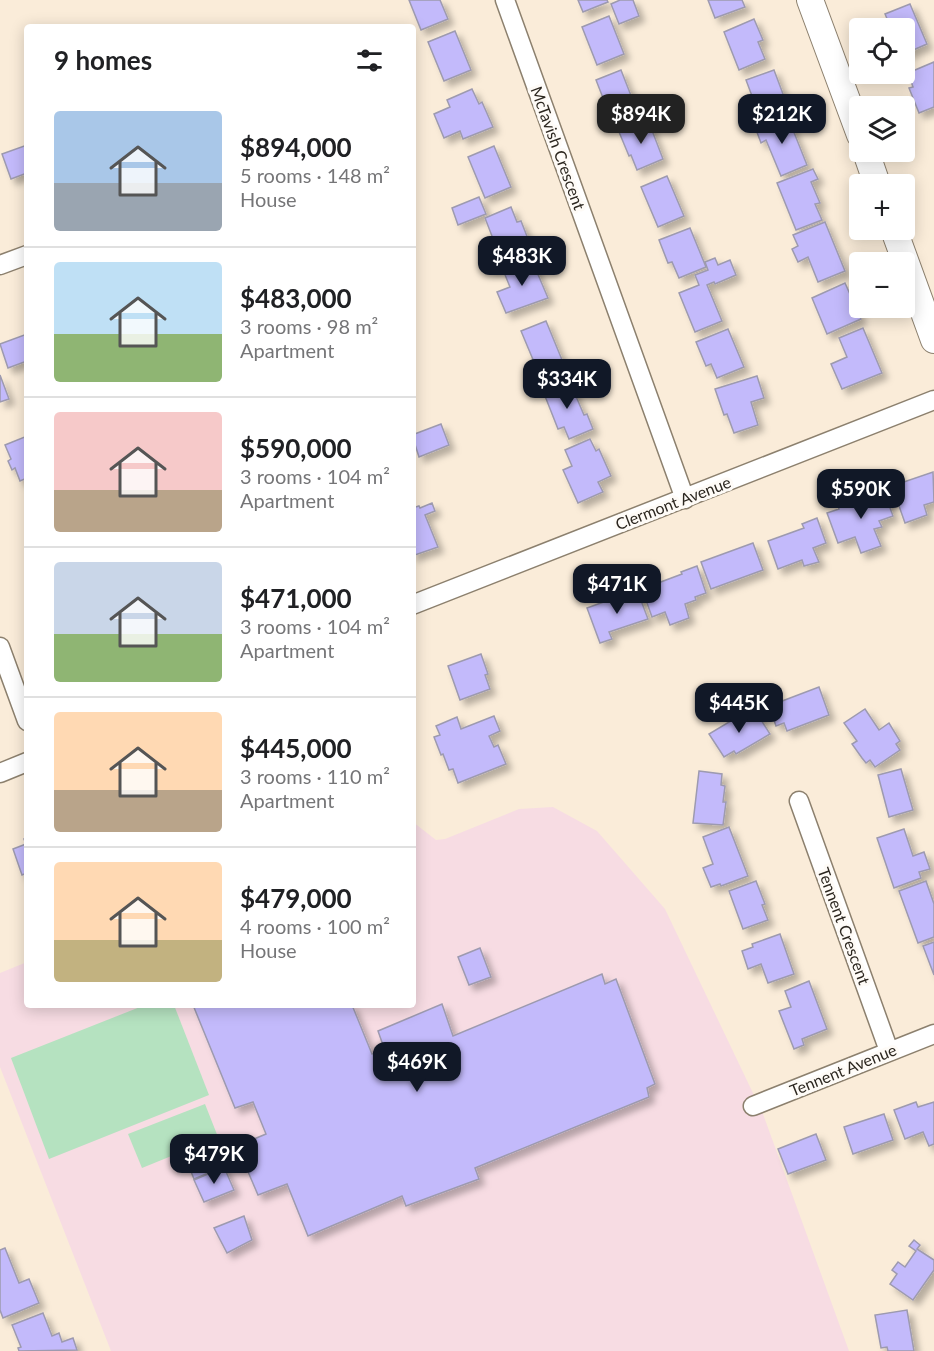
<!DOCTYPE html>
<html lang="en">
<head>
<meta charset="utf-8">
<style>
	body { margin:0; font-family:Lato,sans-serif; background:#f2f2f2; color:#202124; height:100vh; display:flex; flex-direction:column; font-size:22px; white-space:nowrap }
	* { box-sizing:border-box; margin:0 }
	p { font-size:20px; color:#757577 }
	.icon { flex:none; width:33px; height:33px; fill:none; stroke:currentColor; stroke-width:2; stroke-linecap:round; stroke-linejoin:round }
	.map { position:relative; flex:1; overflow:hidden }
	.sheet { position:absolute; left:24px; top:24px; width:392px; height:984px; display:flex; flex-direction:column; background:#fff; border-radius:6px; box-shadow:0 3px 15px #0003 }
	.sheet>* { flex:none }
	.controls { position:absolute; left:849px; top:18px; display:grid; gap:12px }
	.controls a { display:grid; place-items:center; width:66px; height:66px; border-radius:6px; background:#fff; box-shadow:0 3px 15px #0003; font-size:30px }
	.price { position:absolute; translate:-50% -51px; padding:0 14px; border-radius:12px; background:#111827; color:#fff; font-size:20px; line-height:39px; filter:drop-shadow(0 2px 3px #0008) }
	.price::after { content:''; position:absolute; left:50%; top:36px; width:18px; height:14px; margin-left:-9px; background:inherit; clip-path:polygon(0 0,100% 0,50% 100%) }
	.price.active { background:#222; color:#fff }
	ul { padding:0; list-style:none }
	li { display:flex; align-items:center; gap:18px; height:150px; padding:0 30px }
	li+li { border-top:2px solid #e0e0e0 }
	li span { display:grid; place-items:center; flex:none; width:168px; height:120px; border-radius:6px; color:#555 }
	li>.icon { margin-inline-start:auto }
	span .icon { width:72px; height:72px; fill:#fffc; stroke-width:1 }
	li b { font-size:26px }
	h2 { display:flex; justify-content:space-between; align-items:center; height:72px; padding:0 30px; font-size:26px }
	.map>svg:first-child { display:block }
	.education { fill:#f7dce3 }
	.green { fill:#b5e2c0 }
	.building { fill:#c3bafb; stroke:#9d9aaf; stroke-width:1.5; filter:url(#shadow) }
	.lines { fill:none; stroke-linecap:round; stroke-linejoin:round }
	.street-casing { stroke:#8c806e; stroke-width:21 }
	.secondary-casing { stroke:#8c806e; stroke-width:28 }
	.street { stroke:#fff; stroke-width:18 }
	.secondary { stroke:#fff; stroke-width:26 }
	.labels { text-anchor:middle; stroke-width:6; stroke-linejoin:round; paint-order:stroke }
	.street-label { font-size:16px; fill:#2c2720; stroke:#fefbf7 }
</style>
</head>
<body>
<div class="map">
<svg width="934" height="1351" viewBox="0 0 934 1351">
	<defs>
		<filter id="shadow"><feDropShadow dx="5.5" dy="5.5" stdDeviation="3" flood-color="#0004"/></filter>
	</defs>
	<rect width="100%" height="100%" fill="#faecd9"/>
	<path class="education" d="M553,807L597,831L665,909L763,1114L849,1351H111L0,1067V973L27,962V1005H412L413,822L436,840L445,839L519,809Z"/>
	<g class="green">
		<path d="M145,1005H174L209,1095L49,1159L11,1058Z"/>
		<path d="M205,1104L218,1137L142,1168L128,1134Z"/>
	</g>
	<g class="building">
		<path d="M409,0H440L448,19L421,30Z"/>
		<path d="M578,0H607L608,2L583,12Z"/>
		<path d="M620,0H633L639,16L619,24L611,4Z"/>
		<path d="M708,0H742L745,7L715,18Z"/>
		<path d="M910,4L927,44L904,54V28H891L885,14Z"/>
		<path d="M609,16L624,54L597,65L582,27Z"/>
		<path d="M754,19L763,40L758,42L765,59L739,70L724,32Z"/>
		<path d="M455,31L471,70L444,81L428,42Z"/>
		<path d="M934,62V107L919,113L909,88L913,87L908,73Z"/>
		<path d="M621,70L637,111L612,121L596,80Z"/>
		<path d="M774,70L789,110L761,120L746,80Z"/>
		<path d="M472,89L479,104L482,102L493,127L463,139L460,131L444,138L434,114L450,107L447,100Z"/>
		<path d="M787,115L807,165L781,176L766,140L761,143L755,127Z"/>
		<path d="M648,120L663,159L637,170L631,155L629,156L619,132Z"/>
		<path d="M27,145V173L11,179L2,154Z"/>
		<path d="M494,146L511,187L485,198L468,157Z"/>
		<path d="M813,169L818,179L811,182L820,203L815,204L822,220L796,230L777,183Z"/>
		<path d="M667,176L684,216L658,227L641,187Z"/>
		<path d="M479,197L486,214L458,225L452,208Z"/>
		<path d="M511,207L517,222L521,221L530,244L521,248L524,256L491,269L485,254L497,249L485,218Z"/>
		<path d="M825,222L845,271L818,282L808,257L798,262L792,249L798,246L793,235Z"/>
		<path d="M690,228L706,267L679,278L672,262L668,263L659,240Z"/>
		<path d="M531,258L548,298L506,313L497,292L510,287L503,270Z"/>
		<path d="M715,258L718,265L730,260L736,275L715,284L714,282L707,285L722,321L695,332L679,293L699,285L695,275L708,270L705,262Z"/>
		<path d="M845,283L861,319L827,334L812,298Z"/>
		<path d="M546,321L567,372L542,381L521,331Z"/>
		<path d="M863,328L882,373L842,389L831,364L847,357L839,338Z"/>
		<path d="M728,329L744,367L717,378L711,364L706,366L696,342Z"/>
		<path d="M27,334V361L8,368L0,344Z"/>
		<path d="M0,375L9,399L0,402Z"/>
		<path d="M757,376L764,398L751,402L758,425L734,433L727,414L724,415L715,389Z"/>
		<path d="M569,380L584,415L587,414L593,429L569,439L564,427L558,429L543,391Z"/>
		<path d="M441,424L449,445L419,457L412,435Z"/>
		<path d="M27,436V478L20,481L15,468L12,470L8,461L11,459L5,445Z"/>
		<path d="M590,439L596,451L599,449L611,476L598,482L603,492L578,503L563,470L572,466L565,450Z"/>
		<path d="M933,472L934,502L924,505L927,515L905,523L892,486Z"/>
		<path d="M883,489L893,516L879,521L882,527L874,529L881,546L861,553L855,537L838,543L827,513L839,509L837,504L848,500L850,505L869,498L868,494Z"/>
		<path d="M432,503L435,511L425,515L438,547L412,556V508L419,506L420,508Z"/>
		<path d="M817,518L826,543L813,548L819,562L804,566L802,560L778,569L768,541L804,528L802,524Z"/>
		<path d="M753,543L763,570L711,589L701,562Z"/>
		<path d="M697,566L706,593L695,597L696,600L685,604L689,618L670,625L665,612L652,617L642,589L682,574L681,572Z"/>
		<path d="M637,590L648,619L609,632L612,639L600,643L587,608Z"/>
		<path d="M481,654L488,674L485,675L490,689L460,700L448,666Z"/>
		<path d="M819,687L829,715L787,731L784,723L776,726L769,706Z"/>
		<path d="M865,709L879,730L889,723L900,741L896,744L900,750L875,767L870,760L866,763L862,758L852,744L857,741L844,723Z"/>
		<path d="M756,712L770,734L736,754L734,751L724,757L709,734L739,716L742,721Z"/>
		<path d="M494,716L500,731L489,736L494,747L498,745L506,764L458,783L453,769L449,770L443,754L441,755L434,737L440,735L436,726L457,717L461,729Z"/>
		<path d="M901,769L913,810L889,817L878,775Z"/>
		<path d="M699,771L722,774L721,785L725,786L723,802H726L723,825L693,823Z"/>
		<path d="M729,827L748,876L721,886L720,884L711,887L703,868L713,864L703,837Z"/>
		<path d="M904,829L913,856L924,852L930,869L919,872L921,878L894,888L877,838Z"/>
		<path d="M27,838V873L22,875L13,849L26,844L24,839Z"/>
		<path d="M756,881L765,904L762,905L768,920L743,929L729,891Z"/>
		<path d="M926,881L934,904V937L918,943L899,891Z"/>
		<path d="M780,934L794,974L768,983L761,964L748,969L742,951L753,947L752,944Z"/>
		<path d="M934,942V975L923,946Z"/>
		<path d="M480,948L491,977L469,985L458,957Z"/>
		<path d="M602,974L605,984L616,979L655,1084L647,1088L649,1097L475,1168L479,1179L406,1206L402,1196L308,1236L287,1184L258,1195L237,1146L266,1134L253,1102L235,1108L193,1005H352L372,1054L384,1048L378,1031L442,1004L453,1036Z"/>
		<path d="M809,981L827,1029L802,1039L804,1045L794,1049L779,1011L791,1007L785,991Z"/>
		<path d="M916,1102L918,1107L934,1102V1144L929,1146L923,1132L905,1139L894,1110Z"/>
		<path d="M884,1114L893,1140L853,1154L844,1127Z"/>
		<path d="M816,1134L826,1160L788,1174L778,1149Z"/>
		<path d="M215,1145L223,1167L194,1179L185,1157Z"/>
		<path d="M224,1167L234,1190L204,1202L194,1180Z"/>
		<path d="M244,1216L252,1240L227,1253L214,1228Z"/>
		<path d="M914,1240L920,1245L917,1249L934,1260V1270L913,1300L890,1284L897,1274L892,1270L898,1262L905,1267L916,1251L909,1246Z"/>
		<path d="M5,1248L19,1283L29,1279L39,1303L3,1318L0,1310V1250Z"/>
		<path d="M907,1310L914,1351H888L887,1347L881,1348L875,1315Z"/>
		<path d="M43,1313L52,1336L59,1333L62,1342L73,1338L77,1350L19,1351L18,1348L21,1347L12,1325Z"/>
	</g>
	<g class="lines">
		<g class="street-casing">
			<g id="street">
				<path d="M505,0L685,499"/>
				<path d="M0,265L27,255"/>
				<path d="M412,605L934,400"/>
				<path d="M0,647L27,721"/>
				<path d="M0,773L27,762"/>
				<path d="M799,801L889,1051"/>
				<path d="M753,1106L934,1034"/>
			</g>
		</g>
		<g class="secondary-casing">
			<g id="secondary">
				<path d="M810,0L860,135"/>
				<path d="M866,152L877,184"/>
				<path d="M894,230L934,340"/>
			</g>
		</g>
		<use href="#street" class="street"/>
		<use href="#secondary" class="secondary"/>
	</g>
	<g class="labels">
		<g class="street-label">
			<text transform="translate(558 148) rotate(70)" y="6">McTavish Crescent</text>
			<text transform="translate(673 503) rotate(-21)" y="6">Clermont Avenue</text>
			<text transform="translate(844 926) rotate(70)" y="6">Tennent Crescent</text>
			<text transform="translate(843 1070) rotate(-22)" y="6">Tennent Avenue</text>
		</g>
	</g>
</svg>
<div class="controls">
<a><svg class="icon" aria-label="locate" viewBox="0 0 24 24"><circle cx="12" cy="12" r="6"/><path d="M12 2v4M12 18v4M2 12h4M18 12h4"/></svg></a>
<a><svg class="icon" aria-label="layers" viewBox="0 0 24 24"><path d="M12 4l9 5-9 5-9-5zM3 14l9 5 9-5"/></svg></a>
<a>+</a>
<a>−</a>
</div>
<b class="price active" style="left:641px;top:145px">$894K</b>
<b class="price" style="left:782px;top:145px">$212K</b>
<b class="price" style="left:522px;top:287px">$483K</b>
<b class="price" style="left:567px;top:410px">$334K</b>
<b class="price" style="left:861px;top:520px">$590K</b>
<b class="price" style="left:617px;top:615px">$471K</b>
<b class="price" style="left:739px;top:734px">$445K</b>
<b class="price" style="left:417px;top:1093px">$469K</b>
<b class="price" style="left:214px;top:1185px">$479K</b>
<section class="sheet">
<h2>9 homes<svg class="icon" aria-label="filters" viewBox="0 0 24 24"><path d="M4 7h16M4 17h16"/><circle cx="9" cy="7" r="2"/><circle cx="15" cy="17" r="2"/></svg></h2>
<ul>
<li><span style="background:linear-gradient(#a9c7e8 60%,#9aa5b1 0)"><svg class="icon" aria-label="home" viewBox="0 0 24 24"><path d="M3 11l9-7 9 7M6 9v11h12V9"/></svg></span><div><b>$894,000</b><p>5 rooms · 148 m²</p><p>House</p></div></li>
<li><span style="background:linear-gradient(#bfe0f5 60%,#8fb573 0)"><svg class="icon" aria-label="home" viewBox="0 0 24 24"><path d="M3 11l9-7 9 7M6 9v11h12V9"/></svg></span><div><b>$483,000</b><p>3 rooms · 98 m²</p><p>Apartment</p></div></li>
<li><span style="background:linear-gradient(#f6c9c9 65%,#b9a48a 0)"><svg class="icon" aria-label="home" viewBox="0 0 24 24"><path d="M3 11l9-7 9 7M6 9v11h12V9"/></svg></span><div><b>$590,000</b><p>3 rooms · 104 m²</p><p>Apartment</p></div></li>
<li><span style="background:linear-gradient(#c9d6e8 60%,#8fb573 0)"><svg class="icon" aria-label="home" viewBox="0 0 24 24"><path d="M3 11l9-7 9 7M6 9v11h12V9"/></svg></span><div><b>$471,000</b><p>3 rooms · 104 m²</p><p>Apartment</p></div></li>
<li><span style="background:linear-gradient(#ffd9b3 65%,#b9a48a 0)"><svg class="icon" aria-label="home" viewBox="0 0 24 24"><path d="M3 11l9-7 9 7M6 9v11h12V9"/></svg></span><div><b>$445,000</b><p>3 rooms · 110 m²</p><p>Apartment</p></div></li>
<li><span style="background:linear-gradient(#ffd9b3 65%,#c2b280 0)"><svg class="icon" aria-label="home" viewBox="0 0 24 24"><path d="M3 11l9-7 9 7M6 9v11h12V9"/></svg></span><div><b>$479,000</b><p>4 rooms · 100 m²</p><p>House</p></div></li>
</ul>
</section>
</div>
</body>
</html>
